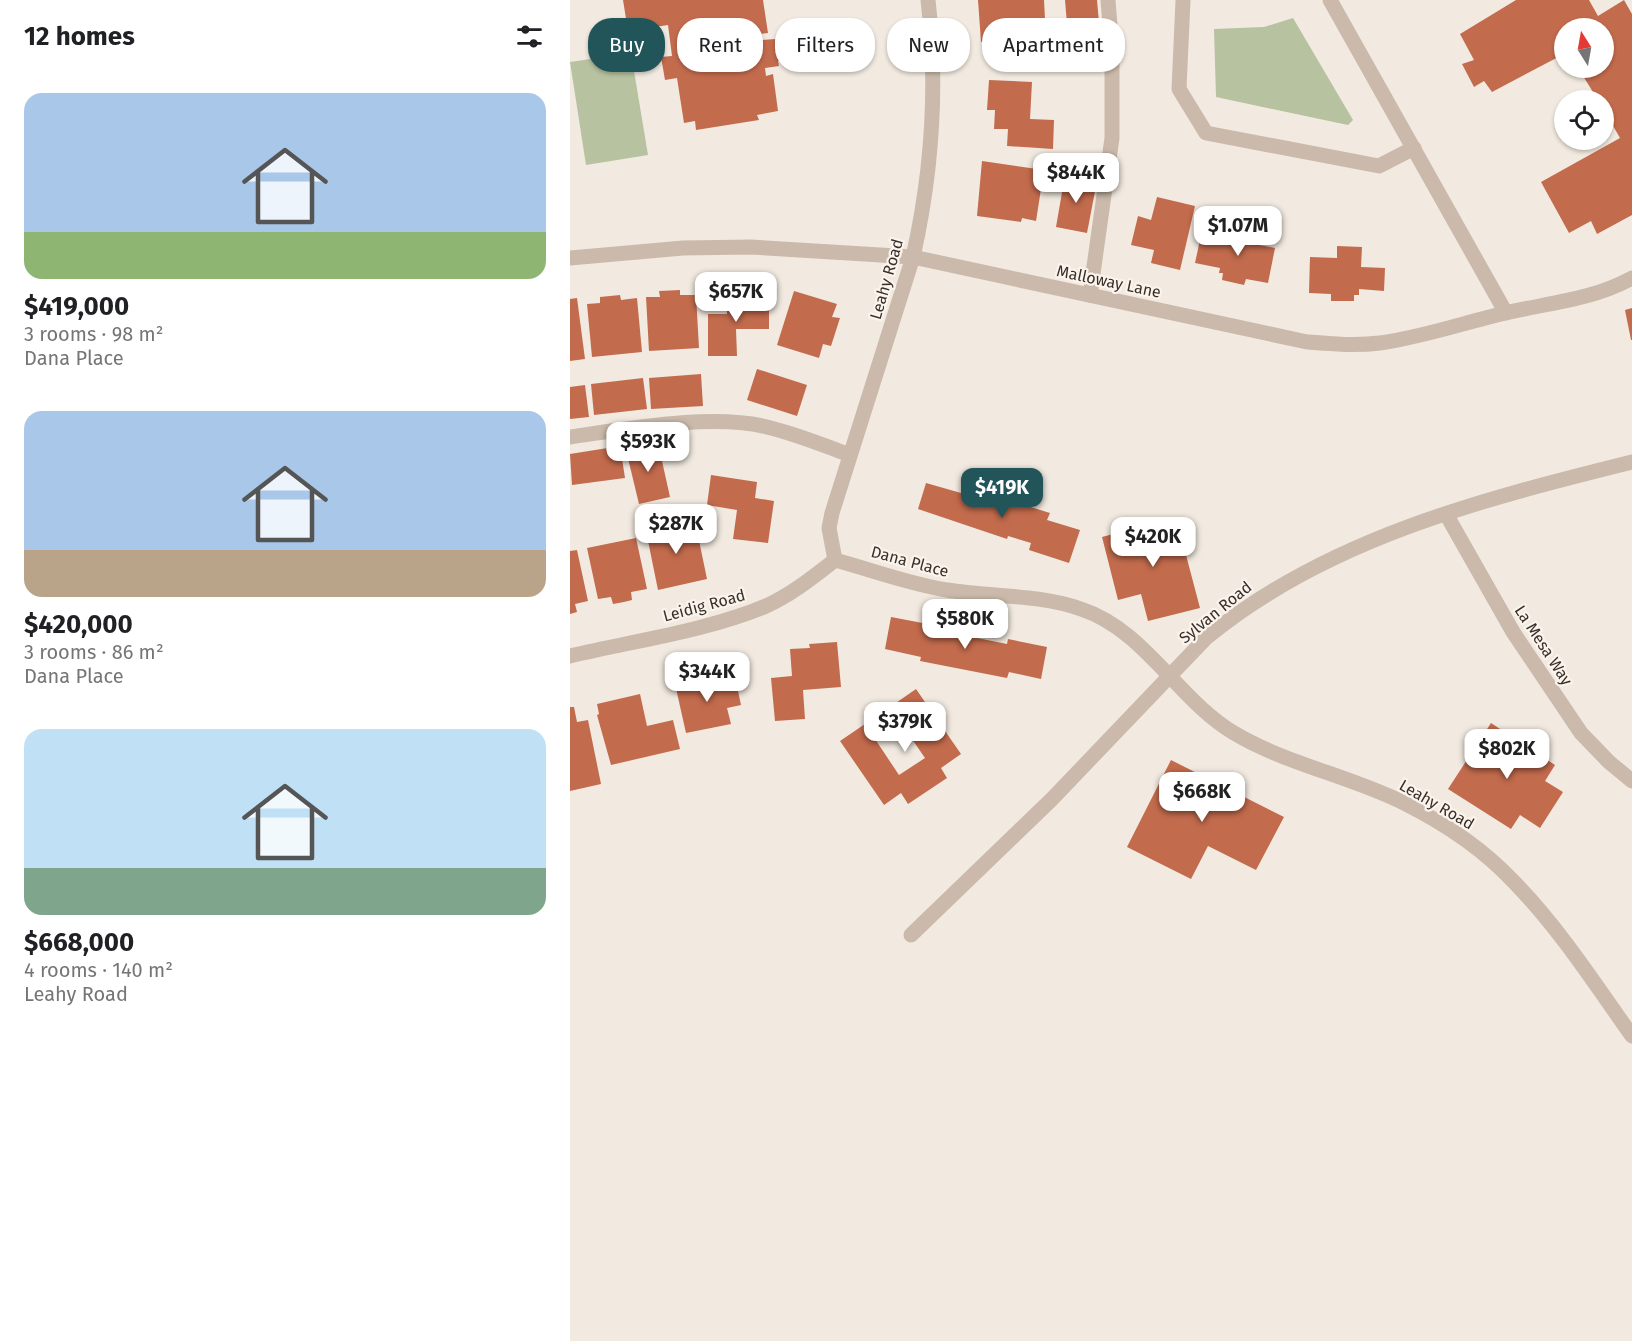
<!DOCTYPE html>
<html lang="en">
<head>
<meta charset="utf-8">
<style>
	body { margin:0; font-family:"Fira Sans",sans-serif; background:#f2f2f2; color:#202124; height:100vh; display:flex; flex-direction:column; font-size:22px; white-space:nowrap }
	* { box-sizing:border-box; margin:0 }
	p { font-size:20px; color:#757577 }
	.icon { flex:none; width:33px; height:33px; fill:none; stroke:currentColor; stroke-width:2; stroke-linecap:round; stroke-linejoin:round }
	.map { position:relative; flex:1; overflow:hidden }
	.drawer { display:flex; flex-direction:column; background:#fff; width:570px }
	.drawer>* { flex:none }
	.banner { position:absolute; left:18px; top:18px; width:570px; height:54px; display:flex; gap:12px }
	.needle { width:39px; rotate:349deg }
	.controls { position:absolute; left:984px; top:18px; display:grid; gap:12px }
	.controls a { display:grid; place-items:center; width:60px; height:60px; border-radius:50%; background:#fff; box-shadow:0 2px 4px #0004; font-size:30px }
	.price { position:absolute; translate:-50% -51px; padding:0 14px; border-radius:12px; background:#fff; color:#222; font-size:20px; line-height:39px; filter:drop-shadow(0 2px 3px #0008) }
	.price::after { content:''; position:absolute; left:50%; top:36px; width:18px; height:14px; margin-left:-9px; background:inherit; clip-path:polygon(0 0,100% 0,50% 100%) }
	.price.active { background:#21555a; color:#fff }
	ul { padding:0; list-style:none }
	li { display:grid; align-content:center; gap:12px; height:318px; padding:0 24px }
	li span { display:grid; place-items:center; height:186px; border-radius:18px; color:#555 }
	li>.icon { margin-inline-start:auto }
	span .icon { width:108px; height:108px; fill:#fffc; stroke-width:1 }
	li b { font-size:26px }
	h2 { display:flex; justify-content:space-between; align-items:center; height:72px; padding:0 24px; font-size:26px }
	.pill { padding:0 21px; border-radius:24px; background:#fff; box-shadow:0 2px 4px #0004; font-size:21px; line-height:54px }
	.pill.active { background:#21555a; color:#fff }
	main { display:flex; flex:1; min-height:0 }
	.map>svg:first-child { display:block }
	.green { fill:#b6c2a0 }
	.building { fill:#c36b4d }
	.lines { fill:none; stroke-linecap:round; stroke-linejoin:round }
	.minor { stroke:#cbbaab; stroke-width:15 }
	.labels { text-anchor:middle; stroke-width:4.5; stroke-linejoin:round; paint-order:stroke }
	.street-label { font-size:16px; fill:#392f2a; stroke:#faf4ec }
</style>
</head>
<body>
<main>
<section class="drawer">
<h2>12 homes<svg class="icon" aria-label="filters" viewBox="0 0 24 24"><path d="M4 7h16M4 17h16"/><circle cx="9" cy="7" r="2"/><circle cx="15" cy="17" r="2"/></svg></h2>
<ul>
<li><span style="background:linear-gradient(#a9c7e8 75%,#8fb573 0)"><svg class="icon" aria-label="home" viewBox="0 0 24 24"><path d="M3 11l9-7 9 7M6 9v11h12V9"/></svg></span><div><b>$419,000</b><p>3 rooms · 98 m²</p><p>Dana Place</p></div></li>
<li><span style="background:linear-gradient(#a9c7e8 75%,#b9a48a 0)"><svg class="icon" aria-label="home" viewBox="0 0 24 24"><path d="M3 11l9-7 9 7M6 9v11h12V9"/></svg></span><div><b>$420,000</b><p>3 rooms · 86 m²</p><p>Dana Place</p></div></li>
<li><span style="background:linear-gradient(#bfe0f5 75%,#7fa58c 0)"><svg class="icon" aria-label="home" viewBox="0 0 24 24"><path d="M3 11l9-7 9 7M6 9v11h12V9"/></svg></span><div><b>$668,000</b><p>4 rooms · 140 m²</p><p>Leahy Road</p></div></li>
</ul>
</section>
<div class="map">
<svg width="1062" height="1341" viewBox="0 0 1062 1341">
	<rect width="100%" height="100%" fill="#f2eae0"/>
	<g class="green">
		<path d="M723,18L783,120L778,125L646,97L644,29L694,27Z"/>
		<path d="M61,53L78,155L16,165L0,62Z"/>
	</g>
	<g class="building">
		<path d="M53,0H193L198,33L190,34L191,40L205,39V44L214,43L217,60L208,61L209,66L195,68L196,76L203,74L208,111L187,115L189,120L126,130L125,121L114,123L107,78L95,80L91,57L102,56L98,25L58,31Z"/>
		<path d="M408,0H474L476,38L411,42Z"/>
		<path d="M495,0H527L530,34L498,36Z"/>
		<path d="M946,0H1019L1028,16L1054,0L1062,14V215L1027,234L1021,221L999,233L971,182L1050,138L1034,110V100H1028L1008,68H1034V28H994V54L922,92L914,81L904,87L892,64L904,60L890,34Z"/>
		<path d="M419,80L462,82L460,119L484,120L483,149L437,146L438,129H424L425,110H417Z"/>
		<path d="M412,161L474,170L466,221L452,218L451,222L407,216Z"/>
		<path d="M495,175L527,181L517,233L486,227Z"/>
		<path d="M587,197L625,206L610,270L581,263L584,250L561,245L568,216L581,220Z"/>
		<path d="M657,225L681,230L679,243L705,248L698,283L676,279L674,285L652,280L653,273H649L650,268L625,263L630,240L653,245Z"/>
		<path d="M767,246L792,247L791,267L815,268L814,291L789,289V295H784V301H761V294L739,293L740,257L767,258Z"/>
		<path d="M110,290V295H126L129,348L79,351L76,297H90L89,291Z"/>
		<path d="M224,291L267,304L262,317L270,318L261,346L253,344L249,358L207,345Z"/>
		<path d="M50,295L51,300L67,298L72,352L22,357L17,304L30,303V297Z"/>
		<path d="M157,296H199V329H166L167,356H138V314H157Z"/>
		<path d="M7,298L15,359L0,361V299Z"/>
		<path d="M1062,308V340H1061L1055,310Z"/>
		<path d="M187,369L237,385L227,416L177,400Z"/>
		<path d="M131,374L133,406L81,409L79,378Z"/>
		<path d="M73,378L77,409L24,415L21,384Z"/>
		<path d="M15,385L19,417L0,419V387Z"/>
		<path d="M88,443L100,497L69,504L56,450Z"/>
		<path d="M50,446L55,478L2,485L0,454Z"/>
		<path d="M141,475L187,482L185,498L204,501L198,543L163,539L167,510L137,505Z"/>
		<path d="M356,483L391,493L393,486L480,513L477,520L510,530L499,563L459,550L461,543L438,536L437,539L348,509Z"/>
		<path d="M606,517L630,608L578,621L571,594L548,600L532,537Z"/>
		<path d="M125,521L137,579L88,590L76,531Z"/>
		<path d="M66,538L77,589L61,592L62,600L54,602L43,604L41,597L28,599L17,548Z"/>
		<path d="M7,550L18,601L5,604L7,612L0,614V551Z"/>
		<path d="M321,617L363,625L362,629L437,644L438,639L477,647L471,679L439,672L437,678L350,661L351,657L315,649Z"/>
		<path d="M267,642L271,687L233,690L235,719L205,721L201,678L222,676L220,649L240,648L239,644Z"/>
		<path d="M140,676L142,682L165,677L171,705L157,708L161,724L116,733L105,684Z"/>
		<path d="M346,689L391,754L371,768L377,778L338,804L331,793L314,805L270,741L295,724L329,775L355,758L320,707Z"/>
		<path d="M70,694L77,726L103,720L110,749L41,765L27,715L29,714L27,704Z"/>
		<path d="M0,707H4L7,722L18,720L31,784L0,791Z"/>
		<path d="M921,723L985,765L975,781L993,792L970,828L950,815L941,829L878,789Z"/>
		<path d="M601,760L714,817L686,870L638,846L621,879L557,847Z"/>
	</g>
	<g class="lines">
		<g class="minor">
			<path d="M613,0L609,89L636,133L809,166L844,148"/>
			<path d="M760,0L936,313"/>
			<path d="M0,258L113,248L181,247L343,257L737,342C762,344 786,346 810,343C853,337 893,323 935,313C978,303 1022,300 1062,278"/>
			<path d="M520,295L542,138V51L538,0"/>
			<path d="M0,437C56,429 143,413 197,427C226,434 253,445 280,455"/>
			<path d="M876,514L943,632L1011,733L1039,762L1062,781"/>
			<path d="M265,560C302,570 339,584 377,590C421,597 468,594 511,609C575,630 608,700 664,733C716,764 780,776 834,803C874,823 914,850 944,882C989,928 1025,984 1062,1036"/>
			<path d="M265,560L259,528L262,513L343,257C362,172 368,86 358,0"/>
			<path d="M0,656C62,641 137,631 196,606C221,595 243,577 265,560"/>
			<path d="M341,935L482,799L636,638C756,539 913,499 1062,462"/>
		</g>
	</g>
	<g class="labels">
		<g class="street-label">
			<text transform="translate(316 279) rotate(-74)" y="6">Leahy Road</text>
			<text transform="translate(539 281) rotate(12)" y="6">Malloway Lane</text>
			<text transform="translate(340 561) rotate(15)" y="6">Dana Place</text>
			<text transform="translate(134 605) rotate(-15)" y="6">Leidig Road</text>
			<text transform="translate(645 612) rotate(-39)" y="6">Sylvan Road</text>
			<text transform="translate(974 645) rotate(57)" y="6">La Mesa Way</text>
			<text transform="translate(867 804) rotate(30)" y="6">Leahy Road</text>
		</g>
	</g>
</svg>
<div class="controls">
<a><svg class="needle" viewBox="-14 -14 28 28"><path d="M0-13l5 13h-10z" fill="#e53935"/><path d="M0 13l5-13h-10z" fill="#757577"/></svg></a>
<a><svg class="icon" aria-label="locate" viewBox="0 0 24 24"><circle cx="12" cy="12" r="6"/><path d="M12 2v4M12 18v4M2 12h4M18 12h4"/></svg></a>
</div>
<b class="price" style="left:506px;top:204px">$844K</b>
<b class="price" style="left:668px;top:257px">$1.07M</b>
<b class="price" style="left:166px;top:323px">$657K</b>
<b class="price" style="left:78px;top:473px">$593K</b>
<b class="price active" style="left:432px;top:519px">$419K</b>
<b class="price" style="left:106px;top:555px">$287K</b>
<b class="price" style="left:583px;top:568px">$420K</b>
<b class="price" style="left:395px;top:650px">$580K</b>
<b class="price" style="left:137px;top:703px">$344K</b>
<b class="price" style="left:335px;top:753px">$379K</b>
<b class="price" style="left:937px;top:780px">$802K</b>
<b class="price" style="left:632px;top:823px">$668K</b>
<div class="banner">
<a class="pill active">Buy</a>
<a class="pill">Rent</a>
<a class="pill">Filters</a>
<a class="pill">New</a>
<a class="pill">Apartment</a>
</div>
</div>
</main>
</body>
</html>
